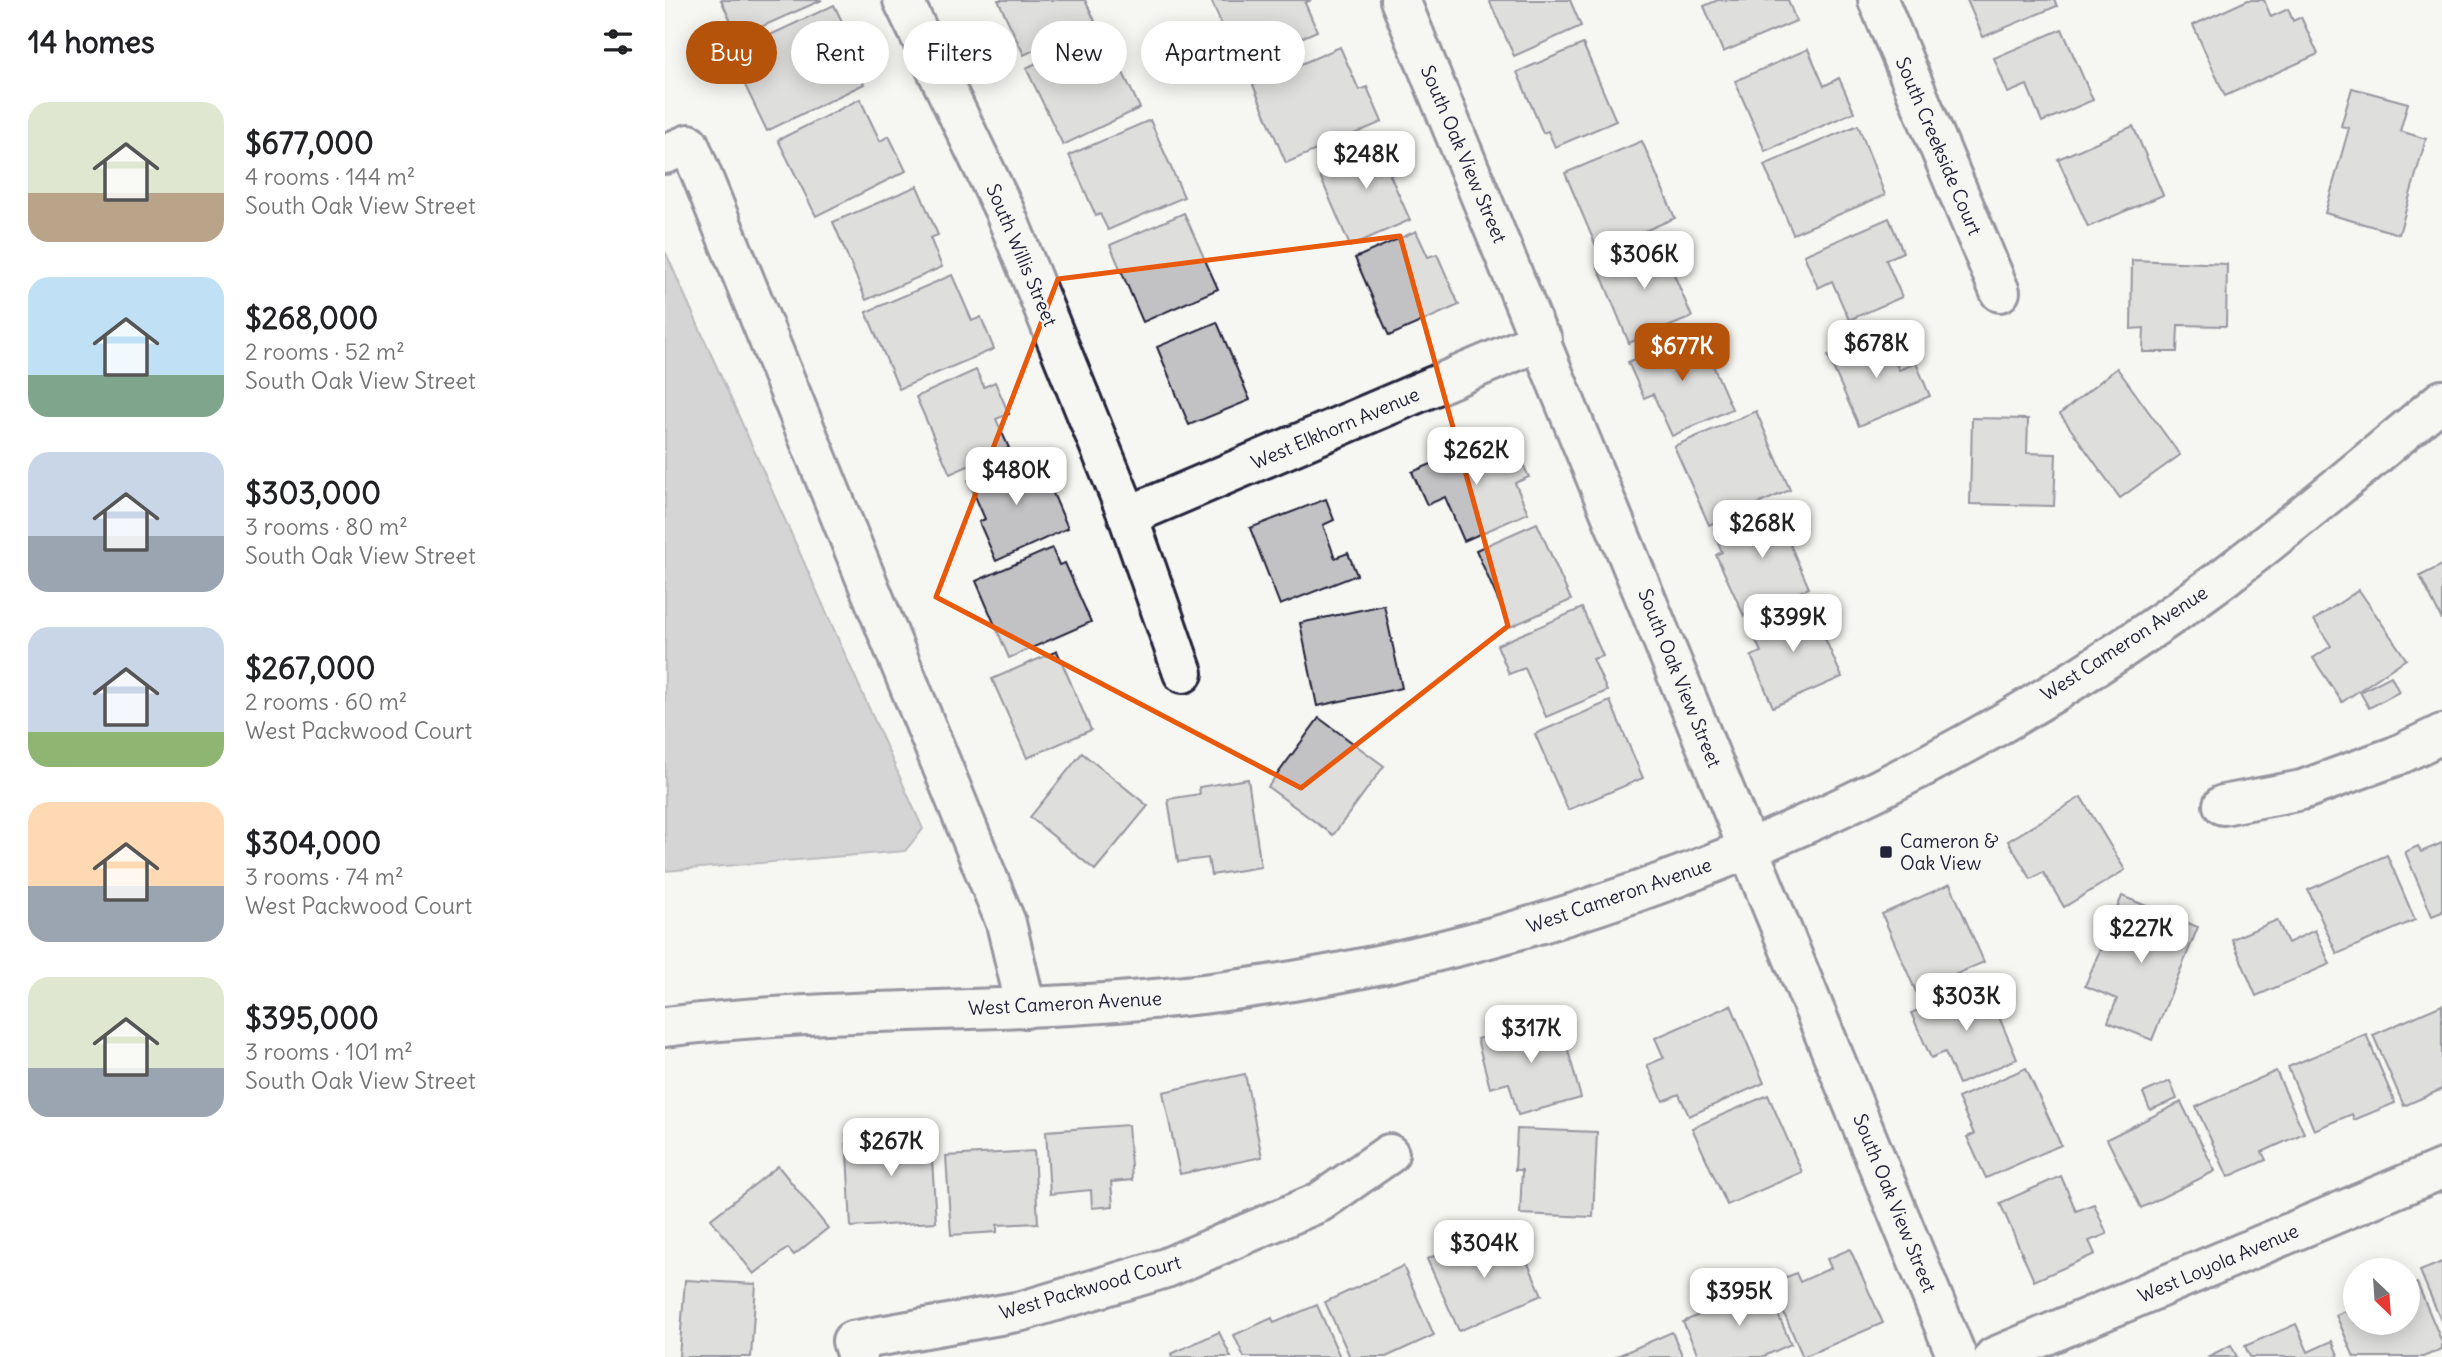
<!DOCTYPE html>
<html lang="en">
<head>
<meta charset="utf-8">
<style>
	body { margin:0; font-family:Delius,sans-serif; background:#f6f6f6; color:#202124; height:100vh; display:flex; flex-direction:column; font-size:26px; white-space:nowrap }
	* { box-sizing:border-box; margin:0 }
	p { font-size:23px; color:#757577 }
	.icon { flex:none; width:38px; height:38px; fill:none; stroke:currentColor; stroke-width:2; stroke-linecap:round; stroke-linejoin:round }
	.map { position:relative; flex:1; overflow:hidden }
	.panel { display:flex; flex-direction:column; background:#fff; width:665px }
	.panel>* { flex:none }
	.hud { position:absolute; left:21px; top:21px; width:665px; height:63px; display:flex; gap:14px }
	.needle { width:46px; rotate:155deg }
	.tools { position:absolute; left:1678px; top:1258px; display:grid; gap:14px }
	.tools a { display:grid; place-items:center; width:77px; height:77px; border-radius:50%; background:#fff; box-shadow:0 4px 18px #0003; font-size:35px }
	.price { position:absolute; translate:-50% -60px; padding:0 16px; border-radius:14px; background:#fff; color:#222; font-size:23px; line-height:46px; filter:drop-shadow(0 2px 4px #0008) }
	.price::after { content:''; position:absolute; left:50%; top:42px; width:21px; height:16px; margin-left:-10px; background:inherit; clip-path:polygon(0 0,100% 0,50% 100%) }
	.price.selected { background:#b45309; color:#fff }
	ul { padding:0; list-style:none }
	li { display:flex; align-items:center; gap:21px; height:175px; padding:0 28px }
	li span { display:grid; place-items:center; flex:none; width:196px; height:140px; border-radius:21px; color:#555 }
	li>.icon { margin-inline-start:auto }
	span .icon { width:84px; height:84px; fill:#fffc; stroke-width:1 }
	li b { font-size:30px }
	h2 { display:flex; justify-content:space-between; align-items:center; height:84px; padding:0 28px; font-size:30px }
	.tag { padding:0 24px; border-radius:32px; background:#fff; box-shadow:0 4px 18px #0003; font-size:24px; line-height:63px }
	.tag.selected { background:#b45309; color:#fff }
	main { display:flex; flex:1; min-height:0 }
	.map>svg:first-child { display:block }
	.water { fill:#adadb3; stroke:#757583; stroke-width:2 }
	.building { fill:#c2c2c4; stroke:#22223b; stroke-width:2 }
	.lines { fill:none; stroke-linecap:round; stroke-linejoin:round }
	.minor-casing { stroke:#22223b; stroke-width:44 }
	.minor { stroke:#f6f6f2; stroke-width:38 }
	.marked { fill:none; stroke:#e8590c; stroke-width:5; stroke-linejoin:round }
	.poi-dot { fill:#22223b; stroke:#f6f6f2; stroke-width:2.5 }
	.labels { text-anchor:middle; stroke-width:5; stroke-linejoin:round; paint-order:stroke }
	.street-label { font-size:19px; fill:#22223b; stroke:#f6f6f2 }
	.poi-label { font-size:19px; fill:#22223b; stroke:#f6f6f2; text-anchor:start }
</style>
</head>
<body>
<main>
<section class="panel">
<h2>14 homes<svg class="icon" aria-label="filters" viewBox="0 0 24 24"><path d="M4 7h16M4 17h16"/><circle cx="9" cy="7" r="2"/><circle cx="15" cy="17" r="2"/></svg></h2>
<ul>
<li><span style="background:linear-gradient(#dfe7d0 65%,#b9a48a 0)"><svg class="icon" aria-label="home" viewBox="0 0 24 24"><path d="M3 11l9-7 9 7M6 9v11h12V9"/></svg></span><div><b>$677,000</b><p>4 rooms · 144 m²</p><p>South Oak View Street</p></div></li>
<li><span style="background:linear-gradient(#bfe0f5 70%,#7fa58c 0)"><svg class="icon" aria-label="home" viewBox="0 0 24 24"><path d="M3 11l9-7 9 7M6 9v11h12V9"/></svg></span><div><b>$268,000</b><p>2 rooms · 52 m²</p><p>South Oak View Street</p></div></li>
<li><span style="background:linear-gradient(#c9d6e8 60%,#9aa5b1 0)"><svg class="icon" aria-label="home" viewBox="0 0 24 24"><path d="M3 11l9-7 9 7M6 9v11h12V9"/></svg></span><div><b>$303,000</b><p>3 rooms · 80 m²</p><p>South Oak View Street</p></div></li>
<li><span style="background:linear-gradient(#c9d6e8 75%,#8fb573 0)"><svg class="icon" aria-label="home" viewBox="0 0 24 24"><path d="M3 11l9-7 9 7M6 9v11h12V9"/></svg></span><div><b>$267,000</b><p>2 rooms · 60 m²</p><p>West Packwood Court</p></div></li>
<li><span style="background:linear-gradient(#ffd9b3 60%,#9aa5b1 0)"><svg class="icon" aria-label="home" viewBox="0 0 24 24"><path d="M3 11l9-7 9 7M6 9v11h12V9"/></svg></span><div><b>$304,000</b><p>3 rooms · 74 m²</p><p>West Packwood Court</p></div></li>
<li><span style="background:linear-gradient(#dfe7d0 65%,#9aa5b1 0)"><svg class="icon" aria-label="home" viewBox="0 0 24 24"><path d="M3 11l9-7 9 7M6 9v11h12V9"/></svg></span><div><b>$395,000</b><p>3 rooms · 101 m²</p><p>South Oak View Street</p></div></li>
</ul>
</section>
<div class="map">
<svg width="1777" height="1357" viewBox="0 0 1777 1357">
	<rect width="100%" height="100%" fill="#f6f6f2"/>
	<filter id="ink" filterUnits="userSpaceOnUse"><feTurbulence type="fractalNoise" baseFrequency=".0143" numOctaves="2"/><feDisplacementMap in="SourceGraphic" scale="14" xChannelSelector="R" yChannelSelector="G"/><feConvolveMatrix kernelMatrix="1 2 1 2 8 2 1 2 1" color-interpolation-filters="sRGB"/></filter>
	<g filter="url(#ink)">
		<path class="water" d="M0,251L258,829L240,851L0,871Z"/>
		<g class="building">
			<path d="M56,0H157L73,37Z"/>
			<path d="M333,0H420L430,21L359,55Z"/>
			<path d="M546,0H646L640,3L652,31L574,65Z"/>
			<path d="M824,0H905L916,26L849,56Z"/>
			<path d="M1053,0H1123L1131,21L1058,52L1039,6Z"/>
			<path d="M1302,0H1389L1392,6L1318,37Z"/>
			<path d="M1583,0H1599L1606,17L1623,9L1628,21L1636,17L1653,54L1560,96L1528,25Z"/>
			<path d="M169,5L188,44L181,47L199,84L102,131L65,54Z"/>
			<path d="M1397,29L1428,100L1377,122L1362,85L1343,93L1329,58Z"/>
			<path d="M438,31L475,108L398,145L361,68Z"/>
			<path d="M918,44L951,121L890,147L883,131L878,133L852,72Z"/>
			<path d="M675,47L694,90L702,87L717,122L621,163L588,85Z"/>
			<path d="M1143,49L1159,86L1174,78L1189,112L1100,151L1070,81Z"/>
			<path d="M1687,88L1743,103L1735,131L1761,139L1734,234L1660,213L1684,128L1676,126Z"/>
			<path d="M195,99L215,141L224,136L241,171L151,216L113,140Z"/>
			<path d="M485,120L519,197L443,230L435,214L431,216L404,155Z"/>
			<path d="M1193,125L1220,195L1128,234L1099,165Z"/>
			<path d="M1468,126L1498,195L1423,227L1393,159Z"/>
			<path d="M726,137L739,169L725,175L745,220L685,246L652,169Z"/>
			<path d="M977,141L1010,218L933,251L900,173Z"/>
			<path d="M252,186L273,235L265,238L277,267L201,300L168,222Z"/>
			<path d="M519,213L553,289L478,322L445,245Z"/>
			<path d="M1224,218L1238,252L1221,260L1237,297L1184,320L1167,281L1153,288L1139,255Z"/>
			<path d="M751,231L763,257L772,254L794,305L724,336L690,258Z"/>
			<path d="M994,239L1027,317L964,343L932,265Z"/>
			<path d="M1467,260L1562,264L1561,326L1513,325L1512,352H1478L1479,328L1466,329Z"/>
			<path d="M287,275L307,321L316,317L329,349L234,389L201,312Z"/>
			<path d="M552,322L585,400L524,425L492,347Z"/>
			<path d="M1033,331L1067,409L1007,436L988,394L979,398L963,362Z"/>
			<path d="M1218,333L1234,370L1251,363L1265,396L1194,426L1163,356Z"/>
			<path d="M1452,368L1515,455L1455,498L1395,414Z"/>
			<path d="M311,370L319,387L330,382L344,414L331,419L344,448L285,474L251,397Z"/>
			<path d="M1091,411L1125,490L1044,525L1009,446Z"/>
			<path d="M1307,418L1363,419L1362,453L1391,454L1389,506L1305,504Z"/>
			<path d="M828,438L837,458L852,452L864,477L850,483L863,513L799,541L780,497L762,505L747,472Z"/>
			<path d="M362,453L374,480L381,477L403,528L331,561L314,522L320,519L303,480Z"/>
			<path d="M661,499L669,520L658,525L670,558L683,553L692,575L615,605L585,528Z"/>
			<path d="M1128,502L1139,525L1120,533L1144,588L1079,616L1051,555L1057,552L1050,536Z"/>
			<path d="M872,523L906,600L845,627L811,550Z"/>
			<path d="M387,548L394,565L400,563L426,622L344,658L311,581Z"/>
			<path d="M1777,565V620L1755,576Z"/>
			<path d="M1694,590L1741,659L1677,702L1648,658L1666,646L1649,620Z"/>
			<path d="M1143,600L1177,677L1108,707L1086,656L1096,652L1084,625Z"/>
			<path d="M719,605L737,688L652,706L635,623Z"/>
			<path d="M917,608L938,656L928,659L942,691L881,717L860,668L844,674L832,645Z"/>
			<path d="M392,651L426,730L362,758L327,679Z"/>
			<path d="M1726,676L1734,692L1704,708L1695,692Z"/>
			<path d="M945,701L978,778L903,810L870,734Z"/>
			<path d="M654,718L719,766L668,835L603,787Z"/>
			<path d="M417,753L483,806L430,870L365,817Z"/>
			<path d="M583,779L596,867L546,875L543,858L513,862L503,799L535,794L534,787Z"/>
			<path d="M1416,797L1460,870L1399,907L1378,872L1366,879L1343,841Z"/>
			<path d="M1777,843V912L1767,916L1740,852L1753,846L1756,852Z"/>
			<path d="M1722,855L1750,920L1672,954L1643,890Z"/>
			<path d="M1285,884L1319,962L1251,992L1217,914Z"/>
			<path d="M1457,896L1533,927L1487,1040L1443,1022L1452,999L1420,986Z"/>
			<path d="M1612,920L1623,943L1650,930L1665,964L1591,996L1567,939Z"/>
			<path d="M1319,982L1352,1059L1294,1084L1280,1052L1266,1058L1246,1013Z"/>
			<path d="M1066,1005L1099,1083L1024,1116L1014,1094L998,1101L982,1065L999,1058L990,1038Z"/>
			<path d="M1777,1005V1089L1739,1106L1708,1035Z"/>
			<path d="M894,1017L916,1098L853,1115L844,1083L825,1088L812,1039Z"/>
			<path d="M1701,1034L1730,1103L1689,1120L1687,1114L1649,1130L1623,1067Z"/>
			<path d="M1361,1068L1396,1145L1321,1178L1302,1137L1309,1134L1293,1098Z"/>
			<path d="M1611,1071L1639,1133L1597,1152L1601,1160L1563,1177L1531,1107Z"/>
			<path d="M580,1074L597,1157L515,1174L498,1092Z"/>
			<path d="M1505,1081L1512,1099L1485,1110L1478,1093Z"/>
			<path d="M1103,1095L1137,1172L1062,1205L1027,1128Z"/>
			<path d="M1516,1102L1550,1171L1476,1208L1442,1139Z"/>
			<path d="M463,1125L467,1180L446,1182L448,1206L427,1208L426,1190L385,1194L381,1131Z"/>
			<path d="M265,1129L271,1222L186,1227L181,1134Z"/>
			<path d="M852,1129L932,1132L928,1217L855,1214L857,1170H850Z"/>
			<path d="M369,1151L373,1223L332,1225V1232L286,1235L281,1156Z"/>
			<path d="M113,1166L163,1228L129,1255L123,1248L89,1274L46,1219Z"/>
			<path d="M1396,1176L1411,1211L1429,1204L1442,1234L1424,1241L1430,1254L1369,1281L1335,1203Z"/>
			<path d="M849,1232L877,1295L794,1331L762,1259L803,1241L808,1250Z"/>
			<path d="M1185,1249L1218,1323L1138,1357L1106,1284L1131,1273L1135,1282L1166,1268L1162,1259Z"/>
			<path d="M1777,1262V1323L1755,1271Z"/>
			<path d="M738,1266L769,1335L721,1357H685L660,1302Z"/>
			<path d="M20,1280L91,1284L86,1357H14Z"/>
			<path d="M1752,1283L1777,1342V1349L1758,1357H1689L1671,1315L1690,1306V1323H1743V1287Z"/>
			<path d="M1100,1285L1126,1344L1097,1357H1034L1018,1322Z"/>
			<path d="M652,1305L675,1357H579L569,1335L607,1318L609,1323Z"/>
			<path d="M1631,1324L1643,1352L1667,1341L1674,1357H1585L1580,1346Z"/>
			<path d="M554,1332L566,1357H507L506,1354Z"/>
			<path d="M1007,1332L1018,1357H950Z"/>
			<path d="M1566,1345L1572,1357H1542Z"/>
		</g>
		<g class="lines">
			<g class="minor-casing">
				<g id="minor">
					<path d="M238,0L339,210L463,516L518,673"/>
					<path d="M735,0L1292,1357"/>
					<path d="M1213,0L1335,292"/>
					<path d="M0,154L24,144L341,923L361,1008"/>
					<path d="M463,516L877,340"/>
					<path d="M1558,805L1637,790L1731,756L1777,734"/>
					<path d="M0,1027C184,1004 369,1016 553,992C916,946 1265,796 1558,578C1633,521 1705,460 1777,400"/>
					<path d="M192,1357L187,1341L357,1311L501,1268L655,1202L724,1154"/>
					<path d="M1329,1357L1777,1169"/>
				</g>
			</g>
			<use href="#minor" class="minor"/>
		</g>
	</g>
	<path d="M0 0H1777V1357H0ZM735,236L843,626L636,788L271,597L393,279Z" fill="#f6f6f2" fill-opacity=".55" fill-rule="evenodd"/>
	<path class="marked" d="M735,236L843,626L636,788L271,597L393,279Z"/>
	<rect class="poi-dot" x="1214" y="845" width="14" height="14" rx="3.5"/>
	<g class="labels">
		<g class="street-label">
			<text transform="translate(1274 146) rotate(67)" y="7">South Creekside Court</text>
			<text transform="translate(799 154) rotate(67)" y="7">South Oak View Street</text>
			<text transform="translate(357 255) rotate(67)" y="7">South Willis Street</text>
			<text transform="translate(670 428) rotate(-23)" y="7">West Elkhorn Avenue</text>
			<text transform="translate(1459 643) rotate(-33)" y="7">West Cameron Avenue</text>
			<text transform="translate(1015 678) rotate(68)" y="7">South Oak View Street</text>
			<text transform="translate(954 895) rotate(-19)" y="7">West Cameron Avenue</text>
			<text transform="translate(400 1003) rotate(-3)" y="7">West Cameron Avenue</text>
			<text transform="translate(1230 1203) rotate(68)" y="7">South Oak View Street</text>
			<text transform="translate(1553 1263) rotate(-23)" y="7">West Loyola Avenue</text>
			<text transform="translate(425 1287) rotate(-16)" y="7">West Packwood Court</text>
		</g>
		<g class="poi-label">
			<text x="1235" y="848">Cameron &amp;<tspan x="1235" dy="22">Oak View</tspan></text>
		</g>
	</g>
</svg>
<div class="tools">
<a><svg class="needle" viewBox="-14 -14 28 28"><path d="M0-13l5 13h-10z" fill="#e53935"/><path d="M0 13l5-13h-10z" fill="#757577"/></svg></a>
</div>
<b class="price" style="left:701px;top:191px">$248K</b>
<b class="price" style="left:979px;top:291px">$306K</b>
<b class="price" style="left:1211px;top:380px">$678K</b>
<b class="price selected" style="left:1017px;top:383px">$677K</b>
<b class="price" style="left:811px;top:487px">$262K</b>
<b class="price" style="left:351px;top:507px">$480K</b>
<b class="price" style="left:1097px;top:560px">$268K</b>
<b class="price" style="left:1128px;top:654px">$399K</b>
<b class="price" style="left:1476px;top:965px">$227K</b>
<b class="price" style="left:1301px;top:1033px">$303K</b>
<b class="price" style="left:866px;top:1065px">$317K</b>
<b class="price" style="left:226px;top:1178px">$267K</b>
<b class="price" style="left:819px;top:1280px">$304K</b>
<b class="price" style="left:1074px;top:1328px">$395K</b>
<div class="hud">
<a class="tag selected">Buy</a>
<a class="tag">Rent</a>
<a class="tag">Filters</a>
<a class="tag">New</a>
<a class="tag">Apartment</a>
</div>
</div>
</main>
</body>
</html>
